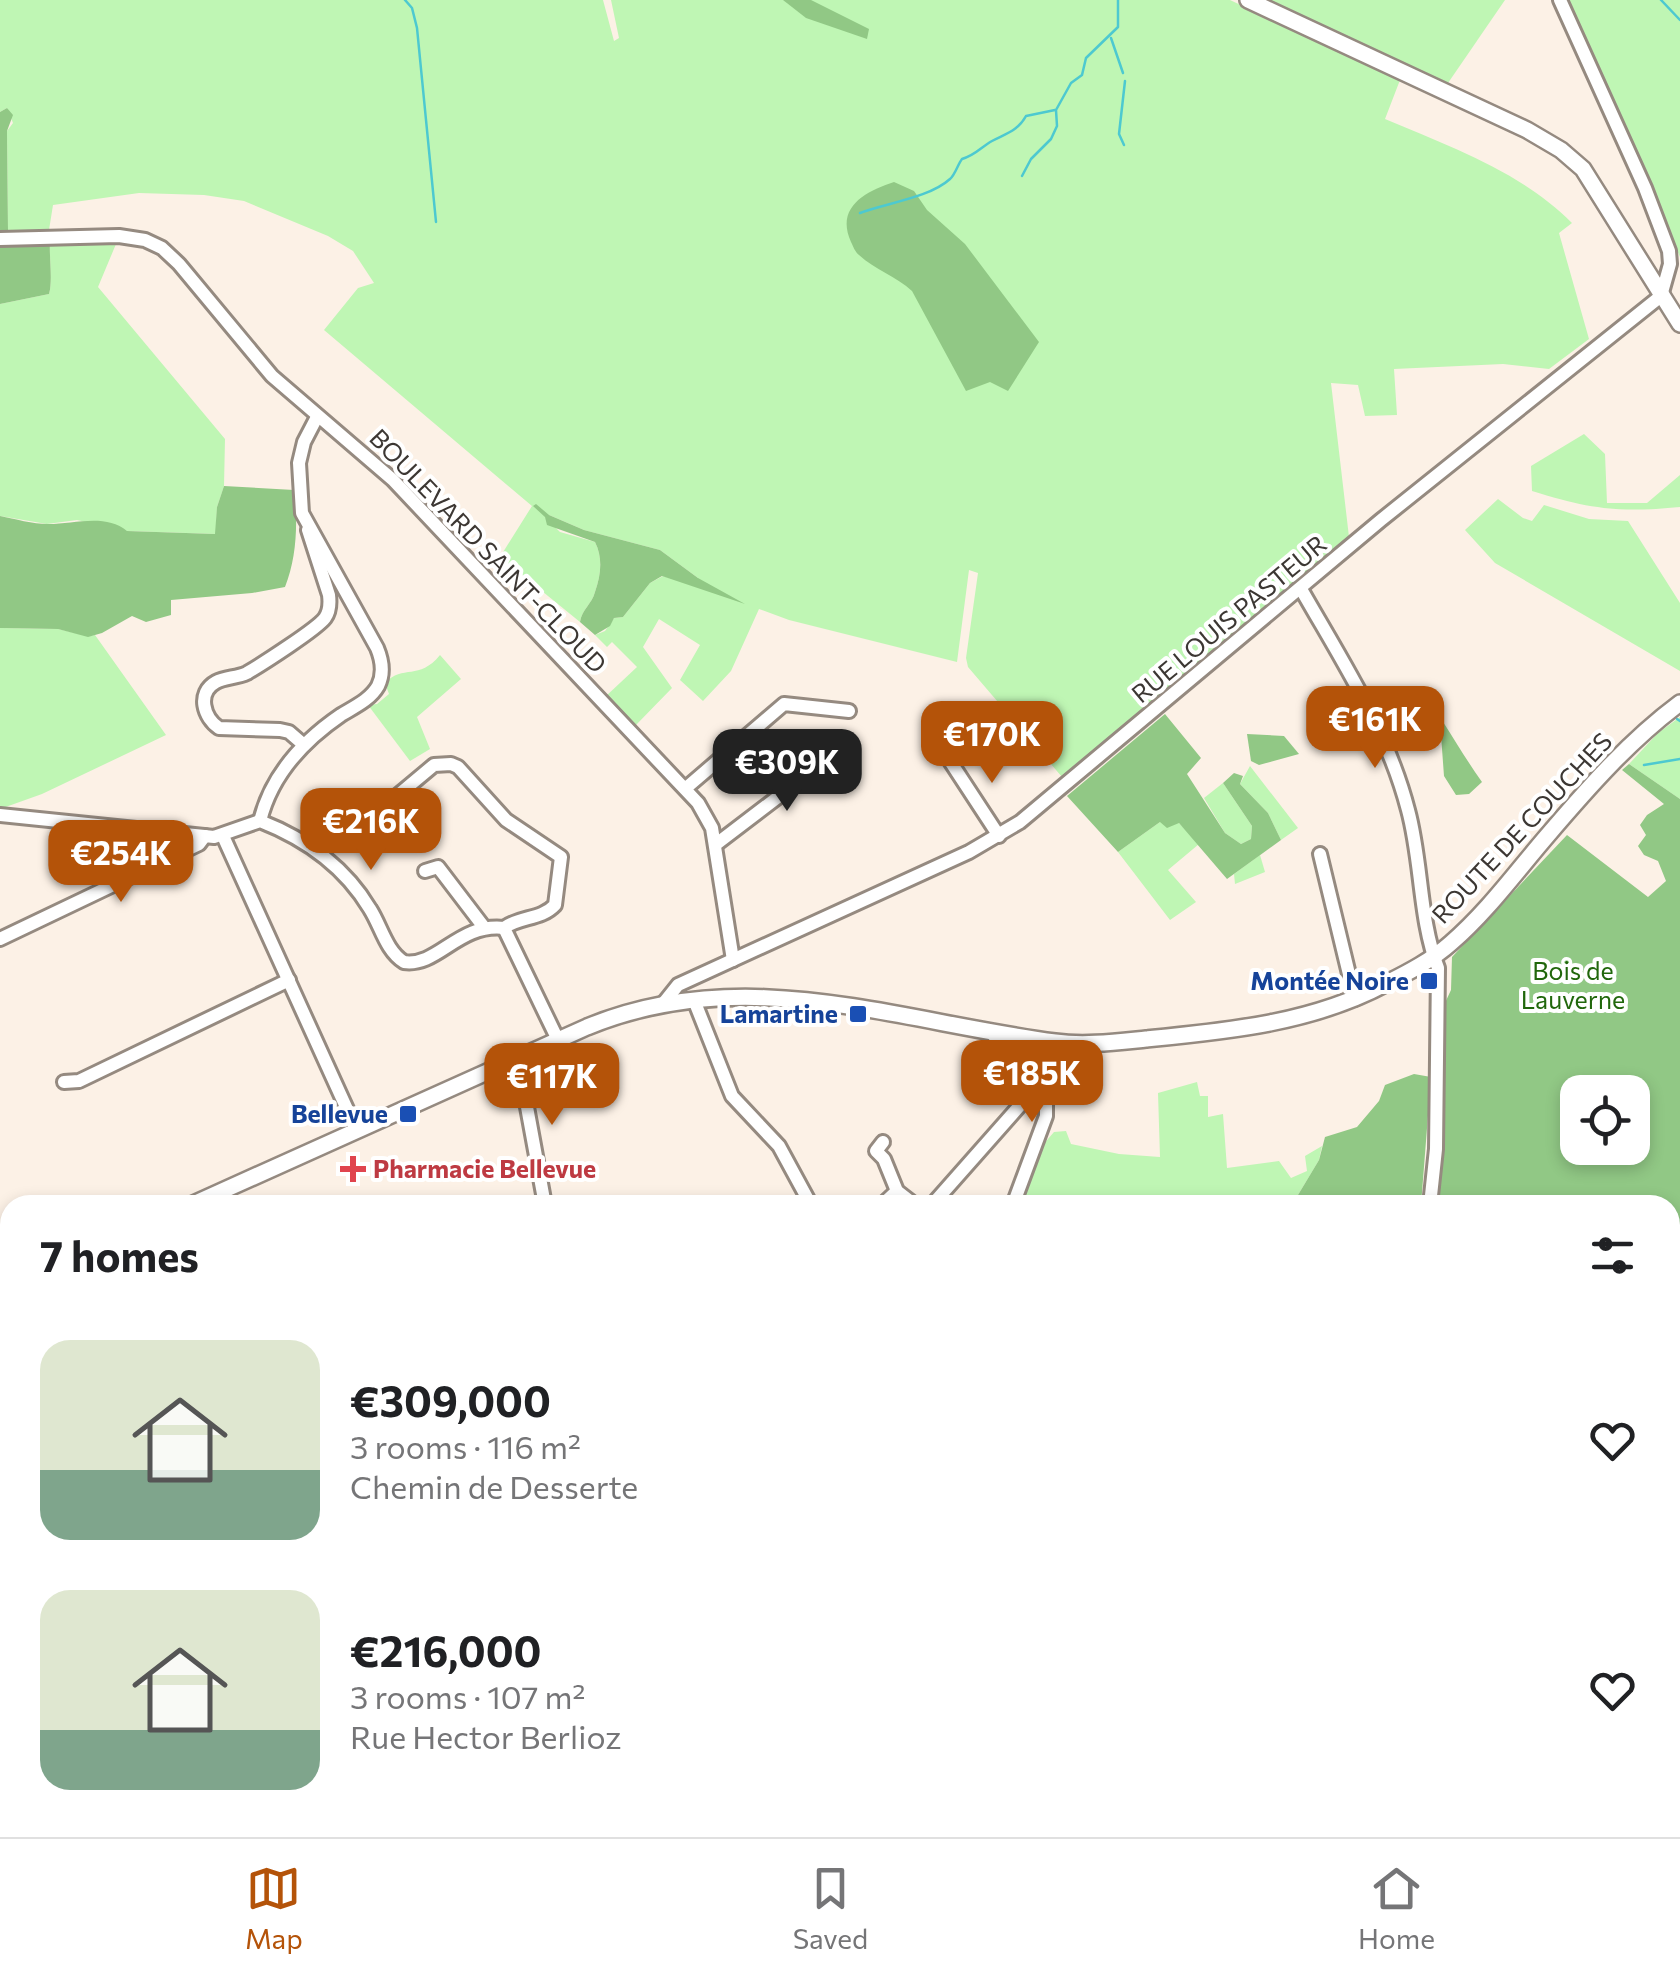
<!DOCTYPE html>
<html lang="en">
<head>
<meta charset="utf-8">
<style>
	body { margin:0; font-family:Commissioner,sans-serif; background:#f6f6f6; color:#202124; height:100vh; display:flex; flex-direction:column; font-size:38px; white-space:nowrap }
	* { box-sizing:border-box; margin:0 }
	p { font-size:32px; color:#757577 }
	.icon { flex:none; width:55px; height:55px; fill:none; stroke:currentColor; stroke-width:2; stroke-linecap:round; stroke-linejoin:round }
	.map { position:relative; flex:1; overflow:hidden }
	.drawer { position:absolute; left:0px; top:1195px; width:1680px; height:642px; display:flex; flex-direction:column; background:#fff; border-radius:30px 30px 0 0; box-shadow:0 5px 15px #0003 }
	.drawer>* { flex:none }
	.controls { position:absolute; left:1560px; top:1075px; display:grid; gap:20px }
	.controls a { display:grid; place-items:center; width:90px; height:90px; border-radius:20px; background:#fff; box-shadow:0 5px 15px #0003; font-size:50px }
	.price { position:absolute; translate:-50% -85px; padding:0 22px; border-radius:20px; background:#b45309; color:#fff; font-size:32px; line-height:65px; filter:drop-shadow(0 2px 5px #0008) }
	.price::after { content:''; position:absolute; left:50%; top:60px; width:30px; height:22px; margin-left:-15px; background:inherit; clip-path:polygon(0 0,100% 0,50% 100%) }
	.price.on { background:#222; color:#fff }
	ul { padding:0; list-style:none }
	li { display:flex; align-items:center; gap:30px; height:250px; padding:0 40px }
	li span { display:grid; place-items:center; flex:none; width:280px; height:200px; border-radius:30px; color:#555 }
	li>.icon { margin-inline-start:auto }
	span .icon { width:120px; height:120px; fill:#fffc; stroke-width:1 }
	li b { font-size:42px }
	h2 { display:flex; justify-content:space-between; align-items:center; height:120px; padding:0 40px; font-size:42px }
	.dock { display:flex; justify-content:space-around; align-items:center; height:140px; border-top:2px solid #e0e0e0; background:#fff; font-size:28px; color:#757577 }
	.dock a { display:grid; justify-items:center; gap:5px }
	.dock .on { color:#b45309 }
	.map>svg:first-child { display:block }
	.green { fill:#bff6b4 }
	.forest { fill:#91c885; fill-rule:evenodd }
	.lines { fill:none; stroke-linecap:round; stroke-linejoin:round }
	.stream { stroke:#4dc9d0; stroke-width:2.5 }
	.minor-casing { stroke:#958a80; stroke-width:18 }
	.major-casing { stroke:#958a80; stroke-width:20 }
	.minor { stroke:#fff; stroke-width:12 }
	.major { stroke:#fff; stroke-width:15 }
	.transit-dot { fill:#1a4fb4; stroke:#fff; stroke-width:4 }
	.health-dot { fill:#e0444e; stroke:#fff; stroke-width:4 }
	.labels { text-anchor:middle; stroke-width:8; stroke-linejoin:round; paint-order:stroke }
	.street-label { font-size:25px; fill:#3c3733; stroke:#fff }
	.park-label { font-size:25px; fill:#21670c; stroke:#fff }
	.transit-label { font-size:25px; font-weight:bold; fill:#164399; stroke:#fff; text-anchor:end }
	.health-label { font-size:25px; font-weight:bold; fill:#be3a42; stroke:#fff; text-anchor:start }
</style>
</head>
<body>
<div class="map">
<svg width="1680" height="1837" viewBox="0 0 1680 1837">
	<rect width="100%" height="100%" fill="#fcf1e6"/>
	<g class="green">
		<path d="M0,0H603L614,41L619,38L611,0H1230L1400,80L1385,119C1451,147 1520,171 1572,223L1559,233L1589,339L1549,369L1503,364L1394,369L1397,415L1365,416L1358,385L1331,383L1349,537L1062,777L968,667L966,658L978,573L969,570L957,662L789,620L759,609L731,671L703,701L680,680L700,645L659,619L643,647L672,688L636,725L605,697L637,667L612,642L607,647L595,635L605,631L614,618L623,617L650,583L663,576L684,582L698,578L660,550L584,530L549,515L545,517L560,532L595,542C603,558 601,575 595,592C592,604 582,609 580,622L500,557L532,506L324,330L358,288L374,283L353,251L328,236L244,201L204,195L139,193L53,205L49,230L8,231L7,131L13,123L7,108L0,112Z"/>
		<path d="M1269,0H1505L1448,83Z"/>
		<path d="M1567,0H1680V257L1634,147Z"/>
		<path d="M50,242L116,244L98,287L225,439L224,486L217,507L216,534L127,531L77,520L47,524L0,516V304L49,294C53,280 49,258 50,242Z"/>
		<path d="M1584,434L1605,454L1607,503H1647L1680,475V507C1620,513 1589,509 1532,491L1531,466Z"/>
		<path d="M1498,499L1523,518L1532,521L1544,505L1589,519L1628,521L1680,603V671L1495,563L1465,530Z"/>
		<path d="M0,628L58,629L88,636L95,635L166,735L42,794L0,809Z"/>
		<path d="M440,655L461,679L417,717L430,749L410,761L368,705L377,704L389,694L385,683C403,664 419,681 440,655Z"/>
		<path d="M1680,717V799L1629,764L1658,733Z"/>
		<path d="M1250,766L1298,828L1281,840L1268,813L1240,784Z"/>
		<path d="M1223,783L1252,826L1251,839L1241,844L1225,833L1204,798Z"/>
		<path d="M1160,822L1179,823L1199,844L1168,870L1196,902L1170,920L1118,852Z"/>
		<path d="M1260,855L1265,872L1235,884L1234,874Z"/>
		<path d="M1197,1082L1200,1096H1208V1117L1223,1114L1227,1168L1279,1161L1291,1178L1307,1171L1305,1156L1322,1146L1319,1160L1292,1205H1018L1041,1147L1054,1132L1066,1131L1071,1144L1119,1154L1160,1157L1158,1093Z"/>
		<path d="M1040,1828H1189L1201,1837H1033Z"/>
	</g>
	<g class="forest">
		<path d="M783,0H811L869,29L867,39L806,18Z"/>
		<path d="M7,108L13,115L7,131L8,231H0V112Z"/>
		<path d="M894,182L914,191L927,210L965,244L1039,342L1008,391L990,382L966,391L912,291C896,276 875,270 859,255C855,252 853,246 851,242C835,207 866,191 894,182Z"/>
		<path d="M50,242C49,258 53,280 49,294L0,304V244Z"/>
		<path d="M224,486L294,490C298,521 297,557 285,587L252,593L171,600V615L146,622L132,616L102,633L88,637L58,629L0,628V516C15,519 33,524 48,524C74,524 106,513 127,531L215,534L217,507Z"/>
		<path d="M536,504L549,515L584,530L660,550L698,578L745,604L662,576L650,583L623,617L614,618L610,626L595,635L580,622C582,609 592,604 595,592C601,575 603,558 595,542L547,525L545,517L533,506Z"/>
		<path d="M1419,689C1444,719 1459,750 1482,782L1469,794L1456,795L1444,776L1441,735L1418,706Z"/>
		<path d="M1165,714L1201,758L1187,774L1225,833L1241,844L1251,839L1252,826L1223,783L1234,773L1243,776L1240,784L1268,813L1281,840L1227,879L1179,823L1167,828L1160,822L1118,852L1067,796Z"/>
		<path d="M1247,734L1284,736L1299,754L1259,765L1251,761Z"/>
		<path d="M1629,764L1680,799V1837H1487L1486,1828H1670V1205H1435L1441,1141L1444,1005L1451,990L1452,957L1567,835L1648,897L1666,881L1658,861L1644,855L1638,846L1646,835L1640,825L1647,815L1664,804L1622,770ZM1578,1092H1632V1148H1578Z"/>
		<path d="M1414,1074L1431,1077L1421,1205H1292L1319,1160L1325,1137L1357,1127L1379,1101L1385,1085Z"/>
		<path d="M1189,1828H1477L1479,1837H1201Z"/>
	</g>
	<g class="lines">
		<g class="stream">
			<path d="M405,0L412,8L417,28L436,222"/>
			<path d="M1661,0L1680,20"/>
			<path d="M1111,38L1123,73"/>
			<path d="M1124,145L1119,134L1125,81"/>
			<path d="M1022,176L1031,159L1051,139L1057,126L1056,110L1071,83L1082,75L1086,58L1118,27V0"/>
			<path d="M860,213C886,203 929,198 950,179C955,175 958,164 962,159C976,155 981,147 992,141C1005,134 1018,131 1026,116L1055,110"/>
			<path d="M1677,719L1680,721"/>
			<path d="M1644,765L1680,759"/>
			<path d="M1045,1828L1053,1837"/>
		</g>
		<g class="minor-casing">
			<g id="minor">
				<path d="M0,239L119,236L145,240L162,248L179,264L272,376L393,480L698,803L712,828L733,960"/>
				<path d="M1301,589C1342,661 1387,729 1408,810C1422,861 1419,919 1438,968L1436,1149L1430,1205"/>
				<path d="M304,745L289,732L280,730L219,728C204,718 196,693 216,682C225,677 237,678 247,673C262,664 317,629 325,618C330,611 330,603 329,595L308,530"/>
				<path d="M950,761L999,836"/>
				<path d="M686,788L784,704L849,711"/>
				<path d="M0,815L214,837L260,821C306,839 345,867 370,909C381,926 386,951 404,962C438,967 458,923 504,928"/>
				<path d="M260,821C271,776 303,741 341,715C354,707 370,700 378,686C384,674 382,660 377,648L302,513L299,463L304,442L317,417"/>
				<path d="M223,836L356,1129"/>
				<path d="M715,845L837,752"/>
				<path d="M313,847L385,806L434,765L451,764L458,767L506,820L561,857L555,905C541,920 520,916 504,928L558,1040"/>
				<path d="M1320,854L1355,999"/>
				<path d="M425,871L438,867L483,926"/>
				<path d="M0,939L199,844L205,836"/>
				<path d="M694,1000L732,1096L779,1146L811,1205"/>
				<path d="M662,1005L678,985L969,852L1020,822L1381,520L1661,296L1670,264L1669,251L1645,188L1560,0"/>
				<path d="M518,1058L545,1205"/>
				<path d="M64,1082L79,1081L289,980"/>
				<path d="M883,1142L876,1151L884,1159L897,1191L915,1205"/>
				<path d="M882,1205L897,1191"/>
				<path d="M932,1205L1030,1094L1029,1081L991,1032"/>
				<path d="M1013,1205L1046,1116V1103L1035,1088H1031"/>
				<path d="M0,1372L10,1382"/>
				<path d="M0,1454L10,1450"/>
				<path d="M0,1616L10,1611"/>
				<path d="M258,1828L266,1837"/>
				<path d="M1482,1828L1483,1837"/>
				<path d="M56,1837L62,1828"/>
				<path d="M171,1837L177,1828"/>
				<path d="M365,1837L377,1828"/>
				<path d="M644,1837L646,1828"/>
			</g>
		</g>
		<g class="major-casing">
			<g id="major">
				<path d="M1248,0L1527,130L1561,150L1583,169L1680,324"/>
				<path d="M191,1205L587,1027C745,962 896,1021 1055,1042C1085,1046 1116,1042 1146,1039C1228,1031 1313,1023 1387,983C1409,972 1432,960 1451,943C1487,912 1516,872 1547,836C1587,789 1630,740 1680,703"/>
				<path d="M0,1290L10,1286"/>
			</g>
		</g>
		<use href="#minor" class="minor"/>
		<use href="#major" class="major"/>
	</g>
	<g class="transit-dot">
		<rect x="1419" y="971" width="20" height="20" rx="5"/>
		<rect x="848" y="1004" width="20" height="20" rx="5"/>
		<rect x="398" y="1104" width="20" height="20" rx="5"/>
	</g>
	<path class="health-dot" d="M348 1154h10v10h10v10h-10v10h-10v-10h-10v-10h10z"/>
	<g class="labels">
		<g class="street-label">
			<text transform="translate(488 551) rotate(46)" y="9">BOULEVARD SAINT-CLOUD</text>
			<text transform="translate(1229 619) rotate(-40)" y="9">RUE LOUIS PASTEUR</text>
			<text transform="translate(1522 828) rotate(-47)" y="9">ROUTE DE COUCHES</text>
		</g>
		<g class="park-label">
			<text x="1573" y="980">Bois de<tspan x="1573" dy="29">Lauverne</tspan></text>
		</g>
		<g class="transit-label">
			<text x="1409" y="990">Montée Noire</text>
			<text x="838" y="1023">Lamartine</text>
			<text x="388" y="1123">Bellevue</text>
		</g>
		<g class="health-label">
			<text x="373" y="1178">Pharmacie Bellevue</text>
		</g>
	</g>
</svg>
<div class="controls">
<a><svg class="icon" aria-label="locate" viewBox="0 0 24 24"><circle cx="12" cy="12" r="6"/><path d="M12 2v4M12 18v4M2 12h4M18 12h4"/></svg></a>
</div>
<b class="price" style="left:1375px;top:771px">€161K</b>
<b class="price" style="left:992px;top:786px">€170K</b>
<b class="price on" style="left:787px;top:814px">€309K</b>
<b class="price" style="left:371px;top:873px">€216K</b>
<b class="price" style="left:121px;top:905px">€254K</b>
<b class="price" style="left:1032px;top:1125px">€185K</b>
<b class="price" style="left:552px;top:1128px">€117K</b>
<section class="drawer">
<h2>7 homes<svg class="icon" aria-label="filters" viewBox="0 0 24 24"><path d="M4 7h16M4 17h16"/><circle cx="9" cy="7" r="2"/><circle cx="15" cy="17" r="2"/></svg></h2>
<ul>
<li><span style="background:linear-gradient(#dfe7d0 65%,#7fa58c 0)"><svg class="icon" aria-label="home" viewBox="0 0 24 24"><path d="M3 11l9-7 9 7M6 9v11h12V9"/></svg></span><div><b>€309,000</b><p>3 rooms · 116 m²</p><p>Chemin de Desserte</p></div><svg class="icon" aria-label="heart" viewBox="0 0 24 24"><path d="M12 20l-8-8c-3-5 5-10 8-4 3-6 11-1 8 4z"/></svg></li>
<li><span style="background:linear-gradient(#dfe7d0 70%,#7fa58c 0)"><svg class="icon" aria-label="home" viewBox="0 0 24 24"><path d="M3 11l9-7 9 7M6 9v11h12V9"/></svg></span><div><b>€216,000</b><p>3 rooms · 107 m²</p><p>Rue Hector Berlioz</p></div><svg class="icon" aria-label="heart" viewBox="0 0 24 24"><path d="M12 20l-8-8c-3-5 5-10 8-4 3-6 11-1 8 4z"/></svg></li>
</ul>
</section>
</div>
<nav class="dock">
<a class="on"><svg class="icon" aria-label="map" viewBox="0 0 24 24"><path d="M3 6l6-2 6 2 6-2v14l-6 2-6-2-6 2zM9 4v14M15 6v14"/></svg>Map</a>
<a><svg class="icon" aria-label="saved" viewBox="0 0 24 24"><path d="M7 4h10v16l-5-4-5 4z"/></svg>Saved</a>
<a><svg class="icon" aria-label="home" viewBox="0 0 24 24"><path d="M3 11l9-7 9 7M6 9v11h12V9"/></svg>Home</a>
</nav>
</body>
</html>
